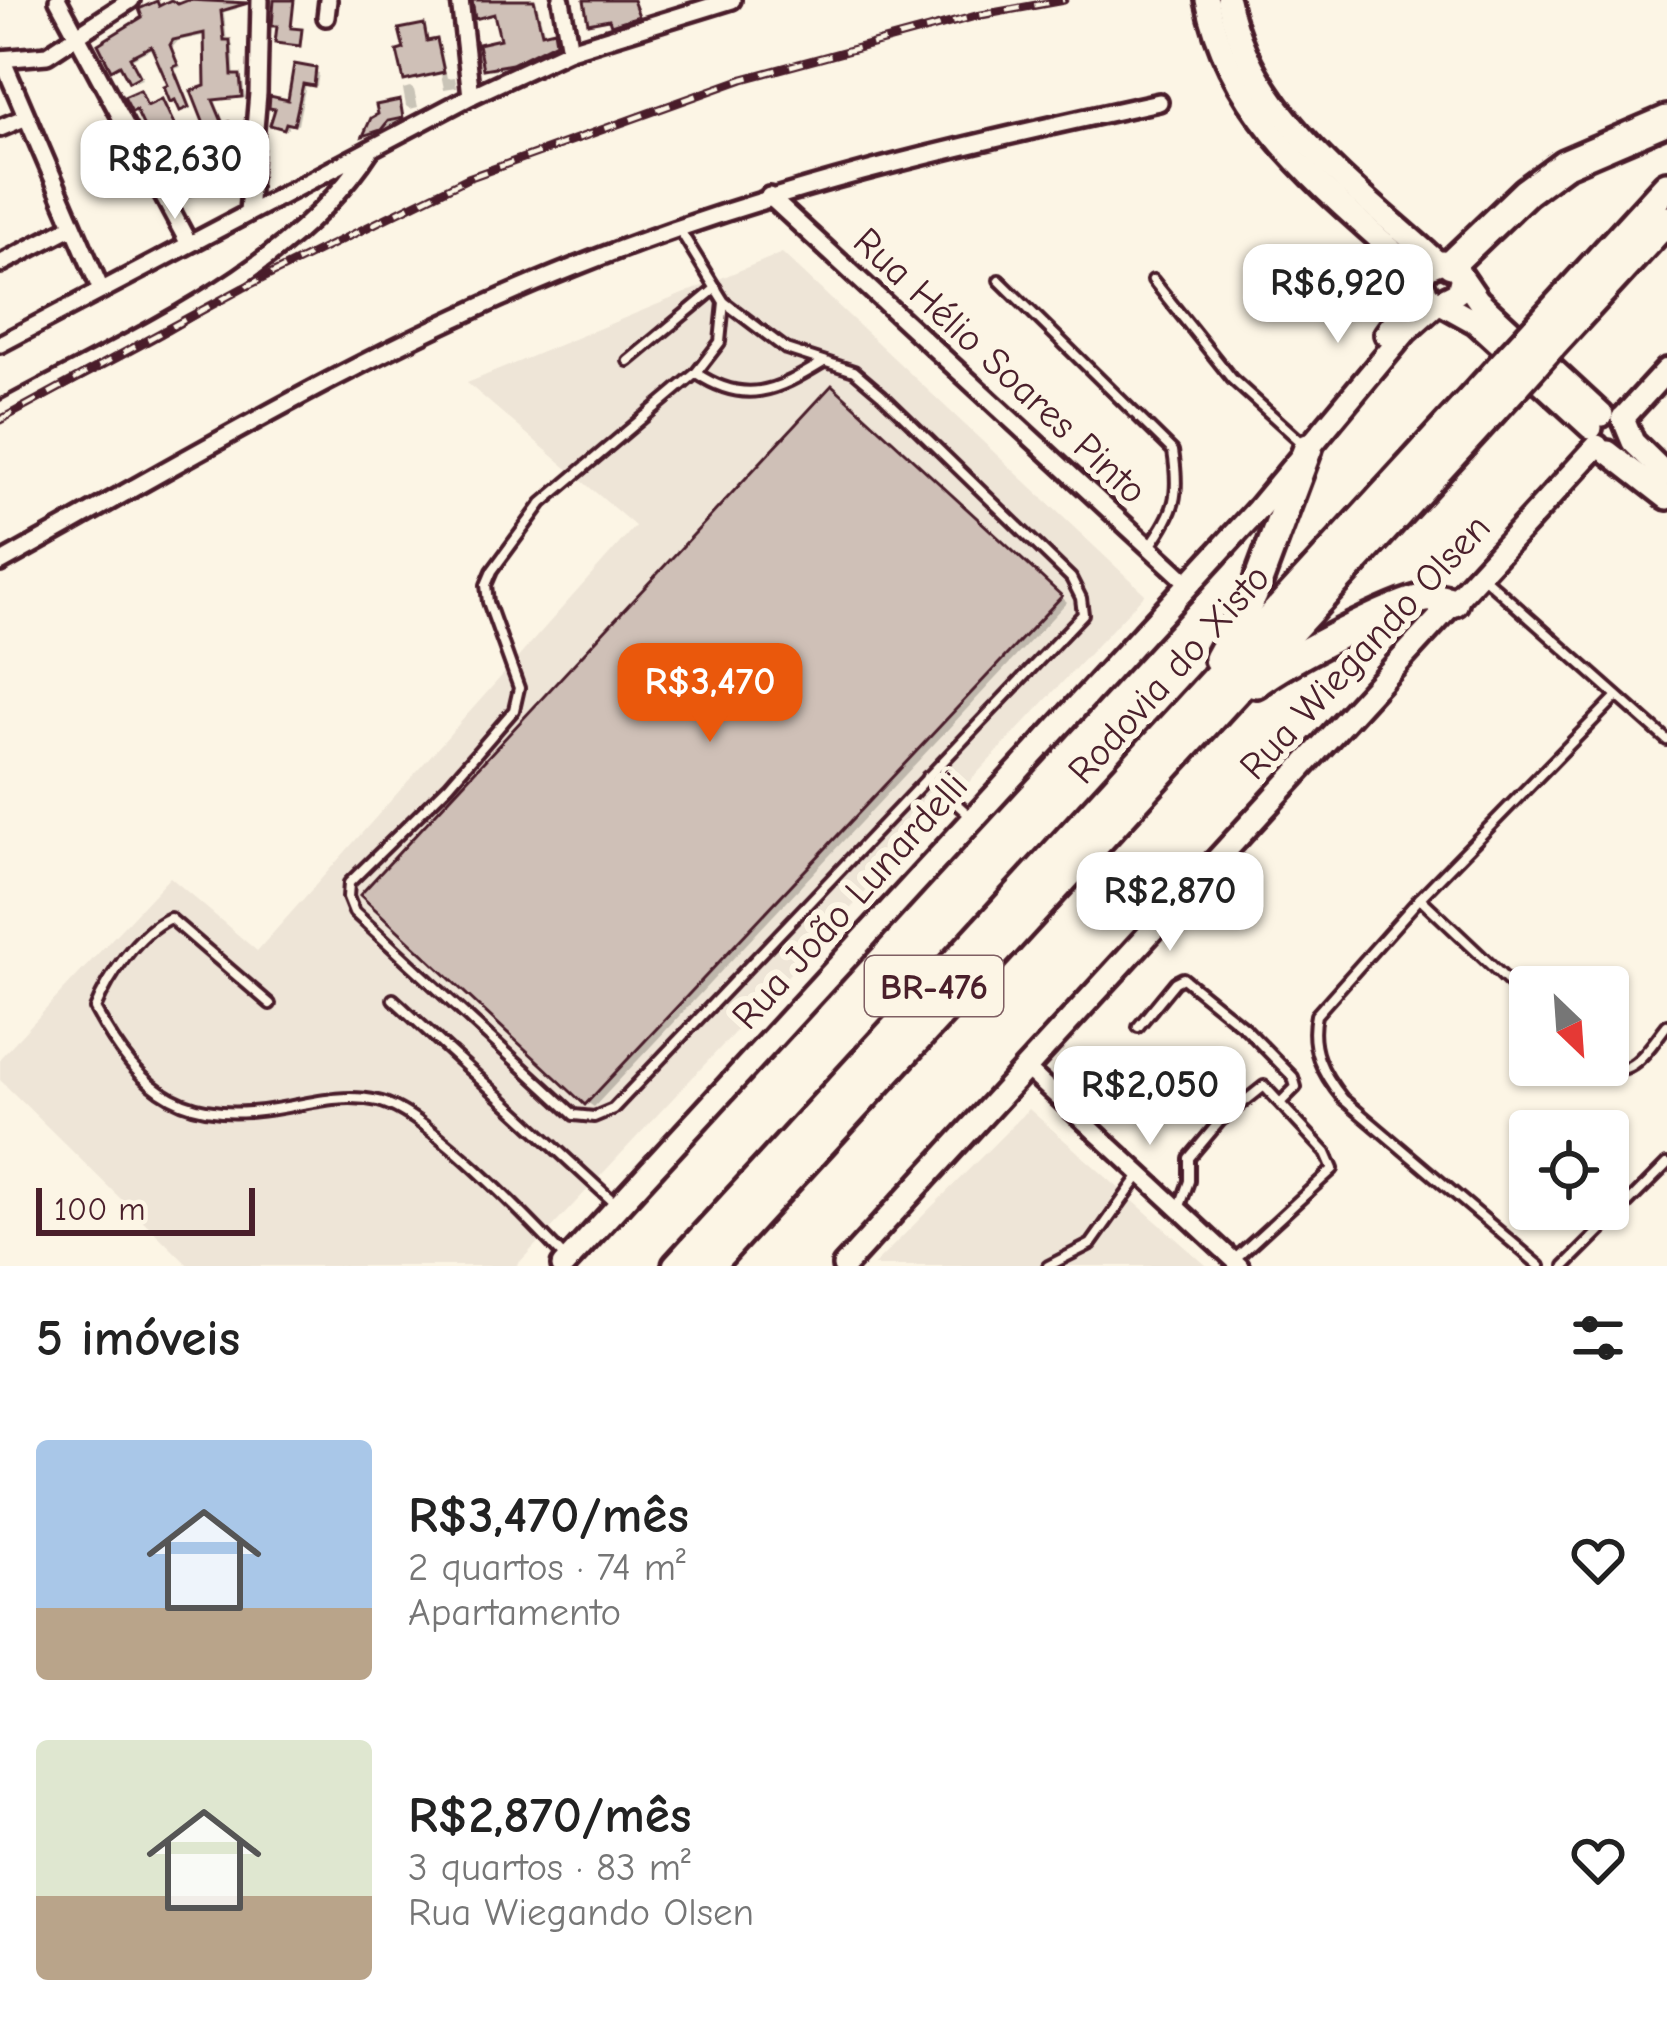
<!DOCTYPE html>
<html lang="pt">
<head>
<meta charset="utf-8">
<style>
	body { margin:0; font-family:"Comic Neue",sans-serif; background:#f6f6f6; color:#222; height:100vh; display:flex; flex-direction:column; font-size:45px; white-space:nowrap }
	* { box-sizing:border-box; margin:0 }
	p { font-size:39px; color:#767676 }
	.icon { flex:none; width:66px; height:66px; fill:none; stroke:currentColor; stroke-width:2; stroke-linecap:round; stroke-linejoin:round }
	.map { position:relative; height:1266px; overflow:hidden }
	.panel { display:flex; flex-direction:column; background:#fff; flex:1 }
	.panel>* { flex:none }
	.needle { width:78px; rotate:155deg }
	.controls { position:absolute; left:1509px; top:966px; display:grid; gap:24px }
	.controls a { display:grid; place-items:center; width:120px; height:120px; border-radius:12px; background:#fff; box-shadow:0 3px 9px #0004; font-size:60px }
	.scale { position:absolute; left:36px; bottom:30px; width:219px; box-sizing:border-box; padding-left:12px; border:6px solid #4a1f2b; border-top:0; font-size:33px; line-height:42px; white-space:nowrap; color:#4a1f2b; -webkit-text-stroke:9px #fcf5e5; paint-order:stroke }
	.price { position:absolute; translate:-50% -102px; padding:0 27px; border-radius:24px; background:#fff; color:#222; font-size:39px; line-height:78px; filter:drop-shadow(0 3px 6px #0008) }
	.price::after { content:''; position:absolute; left:50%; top:72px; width:36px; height:27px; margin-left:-18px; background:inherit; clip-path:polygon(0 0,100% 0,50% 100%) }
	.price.current { background:#ea580c; color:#fff }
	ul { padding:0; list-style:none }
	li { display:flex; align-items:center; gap:36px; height:300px; padding:0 36px }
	li span { display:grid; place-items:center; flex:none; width:336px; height:240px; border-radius:12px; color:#555 }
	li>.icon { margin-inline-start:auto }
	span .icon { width:144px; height:144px; fill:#fffc; stroke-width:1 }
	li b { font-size:51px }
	h2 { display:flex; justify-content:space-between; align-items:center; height:144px; padding:0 36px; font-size:51px }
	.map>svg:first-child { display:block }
	.built { fill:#eee5d7 }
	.shadow { fill:#0003 }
	.building { fill:#cfc0b7; stroke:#4a1f2b; stroke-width:3 }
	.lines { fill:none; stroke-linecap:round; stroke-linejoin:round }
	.lane-casing { stroke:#4a1f2b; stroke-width:16 }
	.street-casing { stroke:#4a1f2b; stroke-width:24 }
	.secondary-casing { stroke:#4a1f2b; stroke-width:30 }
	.highway-casing { stroke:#4a1f2b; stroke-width:36 }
	.lane { stroke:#fcf5e5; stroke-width:8 }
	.street { stroke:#fcf5e5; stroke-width:15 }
	.secondary { stroke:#fcf5e5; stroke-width:21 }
	.highway { stroke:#fcf5e5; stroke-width:27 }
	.rail-casing { stroke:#4a1f2b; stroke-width:9 }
	.rail { stroke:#fcf5e5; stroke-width:4.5; stroke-dasharray:14; stroke-linecap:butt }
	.highway-bridge-casing { stroke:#4a1f2b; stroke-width:36; stroke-linecap:butt }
	.highway-bridge { stroke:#fcf5e5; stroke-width:27 }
	.labels { text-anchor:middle; stroke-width:12; stroke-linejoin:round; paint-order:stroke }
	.shield { fill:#fcf5e5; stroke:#7f5f63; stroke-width:3 }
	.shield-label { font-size:36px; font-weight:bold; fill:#4a1f2b }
	.street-label { font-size:39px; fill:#4a1f2b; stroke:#fcf5e5 }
</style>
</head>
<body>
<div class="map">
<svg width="1667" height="1266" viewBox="0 0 1667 1266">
	<rect width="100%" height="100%" fill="#fcf5e5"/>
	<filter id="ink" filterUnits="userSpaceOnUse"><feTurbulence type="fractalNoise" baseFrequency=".00833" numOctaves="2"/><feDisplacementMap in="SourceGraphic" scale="24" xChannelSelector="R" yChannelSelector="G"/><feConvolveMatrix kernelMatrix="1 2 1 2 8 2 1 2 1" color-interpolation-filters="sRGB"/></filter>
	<g filter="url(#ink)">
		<g class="built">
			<path d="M782,253L1145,594L516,1266H189L0,1080V1058L170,877L257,951L635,526L467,383Z"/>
			<path d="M1029,1109L1207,1266H873Z"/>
		</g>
		<g class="shadow">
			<path d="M198,0H234L237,9L224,12L227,42L233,45L235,78L243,80L245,98L215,100L226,126L233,128L234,136L229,137L236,160L243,162L242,173L211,181L213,187L193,197L173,166L165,165L134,110L140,93L150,108L165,105L199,173L222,162L208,88L207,35L178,41L172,48L181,67L175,69L191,109L186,111L173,100L172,87L154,47L132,59L142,79L135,82L124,67L113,68L174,8Z"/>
			<path d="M475,0H536L545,35L554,33L559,44L509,67L490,70L486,67L503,41L497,16L478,17Z"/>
			<path d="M588,0H632L641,18L618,25L612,20L594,23L590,21Z"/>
			<path d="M423,27L429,44H440L447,78L455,77L457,87L444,89L441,74L407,79Z"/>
			<path d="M296,68L319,73L317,86L306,84L298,125L290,123L288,129L277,126L291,103Z"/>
			<path d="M410,87L414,90L418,107L410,109L406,106L403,89Z"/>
			<path d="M399,103L405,119L367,135L373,121Z"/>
			<path d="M840,393L1067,602L594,1107L587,1102Z"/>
		</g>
		<g class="building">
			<path d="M171,0L178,4L188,0L248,3L221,11L224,40H230L232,75H240L242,97L213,100L223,124L229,122L232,135L226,136L234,158L240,157L239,172L209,180L211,184L187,197L169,165L163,167L136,110L132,112L124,97L140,90L147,106L162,99L196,171L218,160L191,91L205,86L204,33L173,40L170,45L178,65L173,67L189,107L180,111L175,100L170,102L164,87L168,85L151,46L130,57L140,76L129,82L120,65L111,70L98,44L142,17L139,9L157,1L159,6Z"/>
			<path d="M274,0H294L291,28L302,29L300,46L275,43L277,26H272Z"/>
			<path d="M472,0H534L542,33L554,30L556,42L512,64L483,69L478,44L500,39L494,14L475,19Z"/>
			<path d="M584,0H633L639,16L611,25L609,19L588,23Z"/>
			<path d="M424,24L427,41L437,39L444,72L404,81L397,51L404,49L399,29Z"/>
			<path d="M294,64L316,68L314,86L303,84L294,125L286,123L284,129L270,125L275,109L269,108L270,96L288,100Z"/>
			<path d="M400,100L403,118L388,121L381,130L363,136L371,118L378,114L376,105Z"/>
			<path d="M832,385L1062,596L585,1105L360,895Z"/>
		</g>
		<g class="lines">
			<g class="lane-casing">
				<g id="lane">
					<path d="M678,227L724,302L786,349L854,371L881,394L1071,578L1081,598L1083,614L613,1109L594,1117L574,1115L354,912L348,897L349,883L449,785L514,710L519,688L488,602L486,585L492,571L542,503L696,373L720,342L724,302"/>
					<path d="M999,280L1173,451C1180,495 1176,510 1150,546"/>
					<path d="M1153,280L1232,379L1298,439"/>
					<path d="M628,361L716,288"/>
					<path d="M696,373C745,406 776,391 822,363"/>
					<path d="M1481,575L1667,740"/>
					<path d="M927,777L970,816"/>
					<path d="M1420,898L1530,1002"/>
					<path d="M393,999L617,1205"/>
					<path d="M270,1004L170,918C138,932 108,977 95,1009C143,1097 186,1126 287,1107C318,1101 347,1094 378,1101C426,1111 530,1221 567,1260"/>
					<path d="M1138,1027L1175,982L1183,978L1246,1029L1293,1077L1296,1087L1281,1102"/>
					<path d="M1599,1065C1631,1083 1649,1047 1667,1025"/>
					<path d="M1179,1209L1189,1181V1158L1220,1121L1264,1086L1326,1153L1333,1169L1235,1259"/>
					<path d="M1048,1266L1091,1244L1140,1175"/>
					<path d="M1540,1266L1343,1099C1322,1073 1309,1048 1316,1015L1420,898L1617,696"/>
					<path d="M1565,1266L1667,1164"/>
				</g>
			</g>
			<g class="street-casing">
				<g id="street">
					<path d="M58,0L189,244"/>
					<path d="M460,0L471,96"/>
					<path d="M561,0L570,50"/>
					<path d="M326,17L328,0"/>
					<path d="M0,59L47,55L131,0"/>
					<path d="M2,59L101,290"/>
					<path d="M0,128L24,118"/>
					<path d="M769,196L1188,583"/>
					<path d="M248,212L258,93L260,0"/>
					<path d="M0,264L73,226"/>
					<path d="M0,344L471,96L570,50L732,0"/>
					<path d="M0,411C126,341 291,274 371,149"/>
					<path d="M0,563C188,459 374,346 574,267C769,189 955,146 1159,102"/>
					<path d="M1026,1068L1240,1266"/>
				</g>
			</g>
			<g class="secondary-casing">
				<g id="secondary">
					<path d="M1207,0C1231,123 1335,197 1422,277"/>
					<path d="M1228,0C1252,116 1354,186 1437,262"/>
					<path d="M1386,334L1422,284"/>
					<path d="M1623,418L1633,442L1667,475"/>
					<path d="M1623,418L1667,370"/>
					<path d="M1591,428L1475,322L1428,296L1421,281L1427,268L1442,262L1456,268L1478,300L1602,415"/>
					<path d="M1608,452L1667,498"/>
					<path d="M563,1266L1258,509L1406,331L1440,301L1458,292L1461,280"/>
					<path d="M844,1266L1597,446"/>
				</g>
			</g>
			<g class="highway-casing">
				<g id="highway">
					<path d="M1451,264L1526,192L1564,164L1667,120"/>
					<path d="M1535,330L1667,186"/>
					<path d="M1551,346L1667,220"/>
					<path d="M1218,659L1253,595L1308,448"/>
					<path d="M1256,683C1285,661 1392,604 1426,598C1436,597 1444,599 1454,602"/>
					<path d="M677,1266L1500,368"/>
					<path d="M709,1266L1518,383"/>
				</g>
			</g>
			<use href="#lane" class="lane"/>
			<use href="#street" class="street"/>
			<use href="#secondary" class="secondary"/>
			<use href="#highway" class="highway"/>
			<g class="rail-casing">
				<path id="rail" d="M0,420L243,288L468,178L743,79L976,16L1064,0"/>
			</g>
			<use href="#rail" class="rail"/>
			<g class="highway-bridge-casing">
				<g id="highway-bridge">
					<path d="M1500,368L1535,330"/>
					<path d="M1518,383L1551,346"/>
				</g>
			</g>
			<use href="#highway-bridge" class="highway-bridge"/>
		</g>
	</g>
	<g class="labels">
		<rect class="shield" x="865" y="956" width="138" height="60" rx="9"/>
		<g class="shield-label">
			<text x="934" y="999">BR-476</text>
		</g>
		<g class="street-label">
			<text transform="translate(1001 365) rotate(43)" y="14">Rua Hélio Soares Pinto</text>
			<text transform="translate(1364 646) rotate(-47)" y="14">Rua Wiegando Olsen</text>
			<text transform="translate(1168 673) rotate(-48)" y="14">Rodovia do Xisto</text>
			<text transform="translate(849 900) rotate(-48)" y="14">Rua João Lunardelli</text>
		</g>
	</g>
</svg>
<div class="controls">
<a><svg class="needle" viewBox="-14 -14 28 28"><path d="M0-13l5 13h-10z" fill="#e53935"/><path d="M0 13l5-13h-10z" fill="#767676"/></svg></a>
<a><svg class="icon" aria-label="locate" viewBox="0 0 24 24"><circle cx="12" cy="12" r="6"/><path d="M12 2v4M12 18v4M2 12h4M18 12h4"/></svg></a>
</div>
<div class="scale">100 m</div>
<b class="price" style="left:175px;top:222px">R$2,630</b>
<b class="price" style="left:1338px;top:346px">R$6,920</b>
<b class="price current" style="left:710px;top:745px">R$3,470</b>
<b class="price" style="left:1170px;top:954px">R$2,870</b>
<b class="price" style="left:1150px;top:1148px">R$2,050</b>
</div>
<section class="panel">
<h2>5 imóveis<svg class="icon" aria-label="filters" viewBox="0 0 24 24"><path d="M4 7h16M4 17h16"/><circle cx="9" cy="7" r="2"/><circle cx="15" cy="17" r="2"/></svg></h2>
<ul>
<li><span style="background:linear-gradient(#a9c7e8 70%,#b9a48a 0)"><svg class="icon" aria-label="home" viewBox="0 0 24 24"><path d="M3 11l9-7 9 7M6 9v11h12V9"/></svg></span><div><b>R$3,470/mês</b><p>2 quartos · 74 m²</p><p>Apartamento</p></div><svg class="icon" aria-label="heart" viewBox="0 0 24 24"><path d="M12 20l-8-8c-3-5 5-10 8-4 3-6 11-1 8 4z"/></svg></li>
<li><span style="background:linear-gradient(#dfe7d0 65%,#b9a48a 0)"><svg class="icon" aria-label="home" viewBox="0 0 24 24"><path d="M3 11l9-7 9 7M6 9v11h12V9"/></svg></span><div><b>R$2,870/mês</b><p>3 quartos · 83 m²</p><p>Rua Wiegando Olsen</p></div><svg class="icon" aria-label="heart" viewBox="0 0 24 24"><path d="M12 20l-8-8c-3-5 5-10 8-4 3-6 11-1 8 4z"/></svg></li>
</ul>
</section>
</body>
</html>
